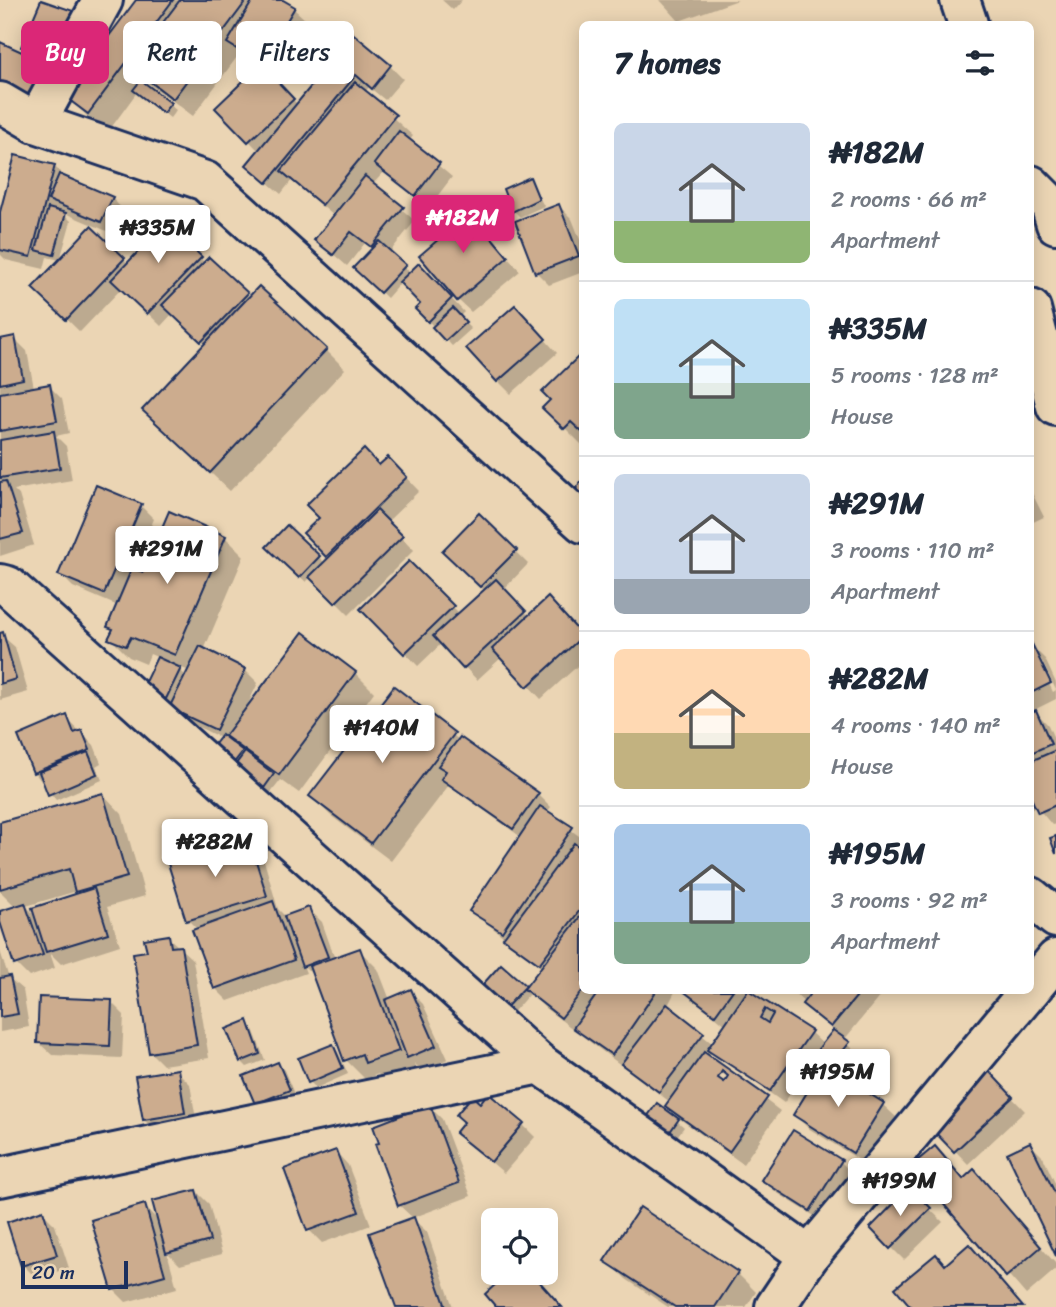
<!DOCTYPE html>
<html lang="en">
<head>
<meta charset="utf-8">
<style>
	body { margin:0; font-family:Sriracha,sans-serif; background:#f2f2f3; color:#1f2937; height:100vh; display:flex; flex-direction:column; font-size:26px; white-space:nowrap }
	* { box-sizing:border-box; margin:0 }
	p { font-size:23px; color:#747a83 }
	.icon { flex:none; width:38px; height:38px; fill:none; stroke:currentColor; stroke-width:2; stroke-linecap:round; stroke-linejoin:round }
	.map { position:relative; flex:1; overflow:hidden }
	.side { position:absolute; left:579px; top:21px; width:455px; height:973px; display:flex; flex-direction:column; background:#fff; border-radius:10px; box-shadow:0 4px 18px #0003 }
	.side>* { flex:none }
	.hud { position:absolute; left:21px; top:21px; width:453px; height:63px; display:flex; gap:14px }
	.fabs { position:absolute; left:481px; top:1208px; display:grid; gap:14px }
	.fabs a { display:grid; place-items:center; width:77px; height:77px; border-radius:10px; background:#fff; box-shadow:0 4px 18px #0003; font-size:35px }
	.scale { position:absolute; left:21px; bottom:18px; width:107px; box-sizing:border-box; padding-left:7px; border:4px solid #1b2f5e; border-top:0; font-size:19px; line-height:24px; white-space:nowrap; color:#1b2f5e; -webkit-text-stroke:5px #ebd5b4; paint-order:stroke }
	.price { position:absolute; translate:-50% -60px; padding:0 16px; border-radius:7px; background:#fff; color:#222; font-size:23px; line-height:46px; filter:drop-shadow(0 2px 4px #0008) }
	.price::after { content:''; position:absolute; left:50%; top:42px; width:21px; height:16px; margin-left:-10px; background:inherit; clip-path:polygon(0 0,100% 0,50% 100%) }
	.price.on { background:#db2777; color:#fff }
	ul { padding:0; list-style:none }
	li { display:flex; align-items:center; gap:21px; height:175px; padding:0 35px }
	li+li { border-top:2px solid #e0e1e3 }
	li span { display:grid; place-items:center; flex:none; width:196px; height:140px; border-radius:10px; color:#555 }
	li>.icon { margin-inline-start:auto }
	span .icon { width:84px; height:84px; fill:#fffc; stroke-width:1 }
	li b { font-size:30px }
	h2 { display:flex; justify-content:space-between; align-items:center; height:84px; padding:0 35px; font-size:30px }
	.pill { padding:0 24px; border-radius:10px; background:#fff; box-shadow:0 4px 18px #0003; font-size:24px; line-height:63px }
	.pill.on { background:#db2777; color:#fff }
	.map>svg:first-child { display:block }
	.shadow { fill:#0003; fill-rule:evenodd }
	.building { fill:#ccac8e; stroke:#1b2f5e; stroke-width:2; fill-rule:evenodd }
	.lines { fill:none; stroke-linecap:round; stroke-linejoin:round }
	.minor-casing { stroke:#1b2f5e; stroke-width:44 }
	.minor { stroke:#ebd5b4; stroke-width:38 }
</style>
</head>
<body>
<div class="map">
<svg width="1056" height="1307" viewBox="0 0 1056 1307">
	<rect width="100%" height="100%" fill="#ebd5b4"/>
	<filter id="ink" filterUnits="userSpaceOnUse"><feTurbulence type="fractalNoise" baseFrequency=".0143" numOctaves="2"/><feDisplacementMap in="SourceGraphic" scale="14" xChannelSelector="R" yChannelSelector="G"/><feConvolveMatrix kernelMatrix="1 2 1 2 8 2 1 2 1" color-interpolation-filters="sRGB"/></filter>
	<g filter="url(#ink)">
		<g class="shadow">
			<path d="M44,0L75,13L68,73L42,62L56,76L40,112L0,94V44L36,60L23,46Z"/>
			<path d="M138,0H280L294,9L307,21L272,78L299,106L314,85L390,66L403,79L385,100L369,87L365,92L413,136L409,141L452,177L429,207L384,172L373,184L415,221L389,253L411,273L419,265L464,312L459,317L471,329L452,346L417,309L423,304L401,282L387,298L356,268L373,250L365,243L347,266L317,240L335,217L292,180L281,194L261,177L259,151L217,108L260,67L240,53L193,116L146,81L144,84L176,110L170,118L137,92L108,132L86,115L67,96Z"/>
			<path d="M442,0H462L453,10Z"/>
			<path d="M660,0H738L679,21Z"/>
			<path d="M54,166L67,179L112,198L124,211L114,234L62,212L71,221L60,260L47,257L44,269L6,260L0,254V219Z"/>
			<path d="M529,179L544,206L520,217L514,211Z"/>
			<path d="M559,206L572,219L583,247V272L549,285L536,272Z"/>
			<path d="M177,214L202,238L191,249L205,263L210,259L250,298L326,350L345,369L230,491L164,429L206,345L173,313L161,326L122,288L80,332L35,288L91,229L129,264Z"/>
			<path d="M479,223L520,271L471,312L458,300Z"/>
			<path d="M528,320L557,353L511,394L498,381Z"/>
			<path d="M14,338L27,351L34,388L49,386L62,399L69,433L56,436L66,446L72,480L14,490L19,495L34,545L0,556V340Z"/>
			<path d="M583,354V446L545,408Z"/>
			<path d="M388,459L419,491L387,522L414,550L349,615L311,577L306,582L268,547L287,527L326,564L331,559L305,533Z"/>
			<path d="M1031,491L1044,517L1031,523Z"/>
			<path d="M141,506L154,519L132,570L144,574L225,537L244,556L204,650L245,670L258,683L246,708L303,634L355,673L374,692L299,793L281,780L266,799L238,778L221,738L184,720L172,707L173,704L151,694L159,658L150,654L146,664L129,657L110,638L114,631L109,626L118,606L73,587L60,574ZM176,666L190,671L187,677ZM230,738L239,747L238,749L229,742Z"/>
			<path d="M479,516L528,564L504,589L530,617L561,612L583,636V661L541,699L502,657L477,680L442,643L418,666L363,609L409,564L460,614L485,591L444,551Z"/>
			<path d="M0,634L15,647L28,692L0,700Z"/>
			<path d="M1032,646L1045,659L1056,683V690L1041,659H1037L1053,692L1056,690V699L1034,710L1048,725L1056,743V824L1052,825L1036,806L1031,809Z"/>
			<path d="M394,688L459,740L538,794L551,807L547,812L583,839L579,849L583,852V990H676L667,1007L713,1044L726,1025L683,990H755L753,994L810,1032L824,1045L835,1031L791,990H885L844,1040L854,1050L841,1067L820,1049L784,1103L712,1052L708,1057L780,1111L743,1164L680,1119L667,1106L670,1102L545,1008L530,993L508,1018L479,991L501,966L526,989L542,968L472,911L521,837L449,785L391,861L330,815L311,796ZM721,1069L731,1076L725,1085L715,1078Z"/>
			<path d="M66,718L94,745L101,763L96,766L102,780L56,800L34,772Z"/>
			<path d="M103,794L122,814L145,896L107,907L120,945L61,964L50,953L55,968L29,977L16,964L0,916V913L17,908L0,891V824ZM77,891L80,895L37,917L26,906Z"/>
			<path d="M250,844L263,857L278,909L285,916L309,909L322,922L335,959L359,950L378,969L390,1000L410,991L423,1004L448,1059L421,1070L414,1063L417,1070L386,1081L378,1074L365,1079L346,1060L315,977L303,965L306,973L228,1001L215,988L198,930L188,920L168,855L198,845L209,857Z"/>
			<path d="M168,937L193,960L209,1058L163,1065L150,1052L149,953Z"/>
			<path d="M0,951L9,978L23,990L29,1027L0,1032Z"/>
			<path d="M111,1002L124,1015L122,1058L52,1055L39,1043Z"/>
			<path d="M247,1023L253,1029L265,1060L247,1067L241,1061Z"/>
			<path d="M332,1046L338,1052L348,1074L316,1088L310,1082Z"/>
			<path d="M278,1064L284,1070L295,1096L262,1110L256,1103Z"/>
			<path d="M825,1068L883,1105L896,1117L866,1164L808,1128L795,1115Z"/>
			<path d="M177,1071L190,1084L197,1125L157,1132L144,1120Z"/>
			<path d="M987,1072L1025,1111L968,1164L930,1125Z"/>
			<path d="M429,1106L442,1119L471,1196L412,1218L427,1232L453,1307H397L414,1219L399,1205Z"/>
			<path d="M677,1121L684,1127L671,1145L650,1129Z"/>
			<path d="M522,1124L535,1137L504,1173L457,1133Z"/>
			<path d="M793,1132L841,1162L854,1175L824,1222L776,1192L763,1180Z"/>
			<path d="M1030,1144L1043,1157L1056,1185V1252Z"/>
			<path d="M935,1148L964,1180L974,1172L1056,1264V1269L1026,1295L914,1166Z"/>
			<path d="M336,1152L348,1165L371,1225L322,1243L309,1230Z"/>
			<path d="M910,1190L943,1222L904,1260L872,1228Z"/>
			<path d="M196,1191L209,1204L222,1254L180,1265L167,1252L177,1288L126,1302L113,1289L144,1206L159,1221Z"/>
			<path d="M42,1212L55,1225L69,1268L36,1278L23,1265Z"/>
			<path d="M607,1260L737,1273L756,1292L746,1307H668L626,1279Z"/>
		</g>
		<g class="building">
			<path d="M41,0L76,12L55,61L21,47Z"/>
			<path d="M136,0H173L88,114L64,96Z"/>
			<path d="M180,0H247L173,99L130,66Z"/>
			<path d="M253,0H283L295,7L261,64L227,43Z"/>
			<path d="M350,31L391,65L372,89L356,75L267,183L246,165L312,85L308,81Z"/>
			<path d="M0,42L44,62L27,100L0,88Z"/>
			<path d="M261,64L294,99L248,142L215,108Z"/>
			<path d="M141,80L171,103L163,113L133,90Z"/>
			<path d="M355,82L396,115L322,205L281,171Z"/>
			<path d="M399,131L440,163L415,196L374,164Z"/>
			<path d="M15,155L55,165L31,257L0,250V212Z"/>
			<path d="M59,174L113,197L101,222L48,200Z"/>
			<path d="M365,176L404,207L371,247L351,232L333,255L314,240Z"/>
			<path d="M530,177L539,199L512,212L503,189Z"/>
			<path d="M559,204L579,256L535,273L515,221Z"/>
			<path d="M48,208L66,213L54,255L36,250Z"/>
			<path d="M467,208L508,257L457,301L419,256L447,232L443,228Z"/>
			<path d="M177,211L190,224L179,235L202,257L147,314L111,280Z"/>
			<path d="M91,226L125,258L66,320L32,288Z"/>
			<path d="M379,241L406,265L380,293L353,268Z"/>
			<path d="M209,257L248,293L201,342L162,305Z"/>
			<path d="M419,263L452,298L428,322L415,309L420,304L399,282Z"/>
			<path d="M259,286L327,349L210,473L142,410Z"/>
			<path d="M515,305L546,339L497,382L466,348Z"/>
			<path d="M453,308L466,322L445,341L432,327Z"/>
			<path d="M15,336L23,379L0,384V339Z"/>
			<path d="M583,352V433L571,422L564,429L542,408L550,400L542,392Z"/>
			<path d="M50,384L57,421L0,431V393Z"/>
			<path d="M54,431L60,468L0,478V440Z"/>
			<path d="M364,449L379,465L388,457L407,477L326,557L303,533L319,518L306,505Z"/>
			<path d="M583,479V505L570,496Z"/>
			<path d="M6,481L23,533L0,539V482Z"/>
			<path d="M96,485L142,504L104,594L58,575Z"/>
			<path d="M377,510L403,536L335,603L309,577Z"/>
			<path d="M169,511L226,536L175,655L131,637L126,646L108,639L113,629L107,627L132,568L143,572Z"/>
			<path d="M479,513L517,550L480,587L442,551Z"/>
			<path d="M287,525L320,556L299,578L266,547Z"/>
			<path d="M409,561L454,606L404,654L360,609Z"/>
			<path d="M496,579L526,611L463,669L433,636Z"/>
			<path d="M548,597L583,636L527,687L492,649Z"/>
			<path d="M3,632L16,679L0,684V633Z"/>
			<path d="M303,632L356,672L279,775L225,736Z"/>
			<path d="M1032,644L1051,683L1031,693V645Z"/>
			<path d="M200,646L246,669L216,730L169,708Z"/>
			<path d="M157,657L181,668L166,699L142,688Z"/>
			<path d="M394,686L455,733L371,843L309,796Z"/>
			<path d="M1036,710L1051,744L1031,753V712Z"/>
			<path d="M67,715L74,733L82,730L90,750L33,773L18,736Z"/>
			<path d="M222,735L243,751L229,769L208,753Z"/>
			<path d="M460,737L539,793L513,829L441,779L446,771L438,766Z"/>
			<path d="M1056,750V805L1038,813L1031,798V761Z"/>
			<path d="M88,752L97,774L48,795L39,772Z"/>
			<path d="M245,752L274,774L259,795L230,772Z"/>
			<path d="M103,793L127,877L75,892L69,869L0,889V822Z"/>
			<path d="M540,806L573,827L502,932L469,911Z"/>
			<path d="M1056,836V854L1050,838Z"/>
			<path d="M250,842L267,896L186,921L165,854L198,843L202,857Z"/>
			<path d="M574,843L583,850V906L539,964L503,938Z"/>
			<path d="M94,888L108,933L46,952L32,908Z"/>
			<path d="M273,901L294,960L214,989L192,930Z"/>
			<path d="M25,903L43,955L14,965L0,922V911Z"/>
			<path d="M309,907L328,957L302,967L284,916Z"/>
			<path d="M583,913V990L561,1018L524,989Z"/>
			<path d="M169,935L171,947L181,946L197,1045L149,1053L133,953L147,951L144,939Z"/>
			<path d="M360,948L399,1051L365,1063L362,1054L344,1061L309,966Z"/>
			<path d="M501,964L526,986L501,1013L476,992Z"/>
			<path d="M10,976L18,1014L0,1017V978Z"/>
			<path d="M411,989L436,1046L407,1058L385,1000Z"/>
			<path d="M600,990H657L612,1055L573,1028Z"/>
			<path d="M682,990H733L715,1015Z"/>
			<path d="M748,990L812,1031L770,1091L707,1050ZM765,1009L773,1014L768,1023L760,1018Z"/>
			<path d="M813,990H862L831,1027L802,1004Z"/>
			<path d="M39,997L112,1000L110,1046L37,1043Z"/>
			<path d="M667,1004L704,1033L659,1092L621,1064Z"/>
			<path d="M248,1020L260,1054L240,1062L226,1029Z"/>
			<path d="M833,1030L850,1042L834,1062L818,1049Z"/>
			<path d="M333,1044L343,1068L308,1083L298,1058Z"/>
			<path d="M704,1052L768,1097L729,1152L665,1106ZM722,1071L728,1076L724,1082L718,1078Z"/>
			<path d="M278,1062L290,1090L255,1104L243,1076Z"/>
			<path d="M824,1065L884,1103L853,1153L793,1115Z"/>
			<path d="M178,1069L185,1113L143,1120L135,1076Z"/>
			<path d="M987,1069L1013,1097L954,1152L928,1125Z"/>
			<path d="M488,1093L524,1123L491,1162L455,1133L464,1122L456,1115L472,1096L480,1103Z"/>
			<path d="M657,1103L679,1119L664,1140L642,1124Z"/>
			<path d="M430,1104L459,1183L398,1206L375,1144L379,1143L373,1126Z"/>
			<path d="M793,1130L842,1160L810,1211L761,1180Z"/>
			<path d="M1030,1142L1056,1195V1256L1007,1153Z"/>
			<path d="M935,1146L963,1179L974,1169L1041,1247L1006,1277L911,1166Z"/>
			<path d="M336,1150L359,1212L307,1231L284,1169Z"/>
			<path d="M910,1187L931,1208L890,1249L870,1228Z"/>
			<path d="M196,1190L210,1241L166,1253L152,1201Z"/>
			<path d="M145,1204L165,1275L112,1290L91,1220Z"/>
			<path d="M640,1207L738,1272L715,1307H675L604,1261Z"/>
			<path d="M43,1210L57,1255L21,1266L7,1222Z"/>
			<path d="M414,1217L446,1307H396L369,1233Z"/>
			<path d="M969,1244L1023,1307H911L895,1288L936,1254L945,1265Z"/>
			<path d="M509,1272H531L562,1307H496L485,1294Z"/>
		</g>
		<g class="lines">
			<g class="minor-casing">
				<g id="minor">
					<path d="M960,0L968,24"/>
					<path d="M0,102L36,123L205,181L583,523"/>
					<path d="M36,123L103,0"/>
					<path d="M1031,185L1050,204L1056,224"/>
					<path d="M1031,309L1056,406"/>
					<path d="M0,584L8,586L540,1064"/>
					<path d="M1031,897L1056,918"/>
					<path d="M1031,989L1056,959"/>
					<path d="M0,1177L540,1064L809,1256"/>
					<path d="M775,1307L809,1256L1030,990"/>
				</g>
			</g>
			<use href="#minor" class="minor"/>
		</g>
	</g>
</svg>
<div class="fabs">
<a><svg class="icon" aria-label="locate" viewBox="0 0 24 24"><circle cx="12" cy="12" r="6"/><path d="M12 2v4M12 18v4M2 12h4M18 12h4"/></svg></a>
</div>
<div class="scale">20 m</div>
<b class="price on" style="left:463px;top:255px">₦182M</b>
<b class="price" style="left:158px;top:265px">₦335M</b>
<b class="price" style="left:167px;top:586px">₦291M</b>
<b class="price" style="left:382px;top:765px">₦140M</b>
<b class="price" style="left:215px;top:879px">₦282M</b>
<b class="price" style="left:838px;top:1109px">₦195M</b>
<b class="price" style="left:900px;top:1218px">₦199M</b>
<div class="hud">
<a class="pill on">Buy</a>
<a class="pill">Rent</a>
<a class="pill">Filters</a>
</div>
<section class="side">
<h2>7 homes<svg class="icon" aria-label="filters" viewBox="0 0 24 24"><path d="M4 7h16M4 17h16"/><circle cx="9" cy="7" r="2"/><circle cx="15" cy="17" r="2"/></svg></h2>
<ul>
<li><span style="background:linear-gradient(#c9d6e8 70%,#8fb573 0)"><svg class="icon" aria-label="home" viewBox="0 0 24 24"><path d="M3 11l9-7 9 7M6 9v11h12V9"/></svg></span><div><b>₦182M</b><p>2 rooms · 66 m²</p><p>Apartment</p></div></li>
<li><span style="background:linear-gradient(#bfe0f5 60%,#7fa58c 0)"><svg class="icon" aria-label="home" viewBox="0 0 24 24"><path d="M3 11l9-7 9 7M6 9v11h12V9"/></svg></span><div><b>₦335M</b><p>5 rooms · 128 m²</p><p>House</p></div></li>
<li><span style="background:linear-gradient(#c9d6e8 75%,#9aa5b1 0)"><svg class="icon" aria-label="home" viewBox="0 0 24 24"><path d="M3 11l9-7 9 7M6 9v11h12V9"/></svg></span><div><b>₦291M</b><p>3 rooms · 110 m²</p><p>Apartment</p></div></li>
<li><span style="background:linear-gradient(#ffd9b3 60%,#c2b280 0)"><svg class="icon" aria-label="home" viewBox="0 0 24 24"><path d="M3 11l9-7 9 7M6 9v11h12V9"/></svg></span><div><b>₦282M</b><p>4 rooms · 140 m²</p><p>House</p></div></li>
<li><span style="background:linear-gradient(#a9c7e8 70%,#7fa58c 0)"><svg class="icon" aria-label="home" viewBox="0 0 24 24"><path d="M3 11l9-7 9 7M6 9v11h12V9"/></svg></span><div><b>₦195M</b><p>3 rooms · 92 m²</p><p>Apartment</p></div></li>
</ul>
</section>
</div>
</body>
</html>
